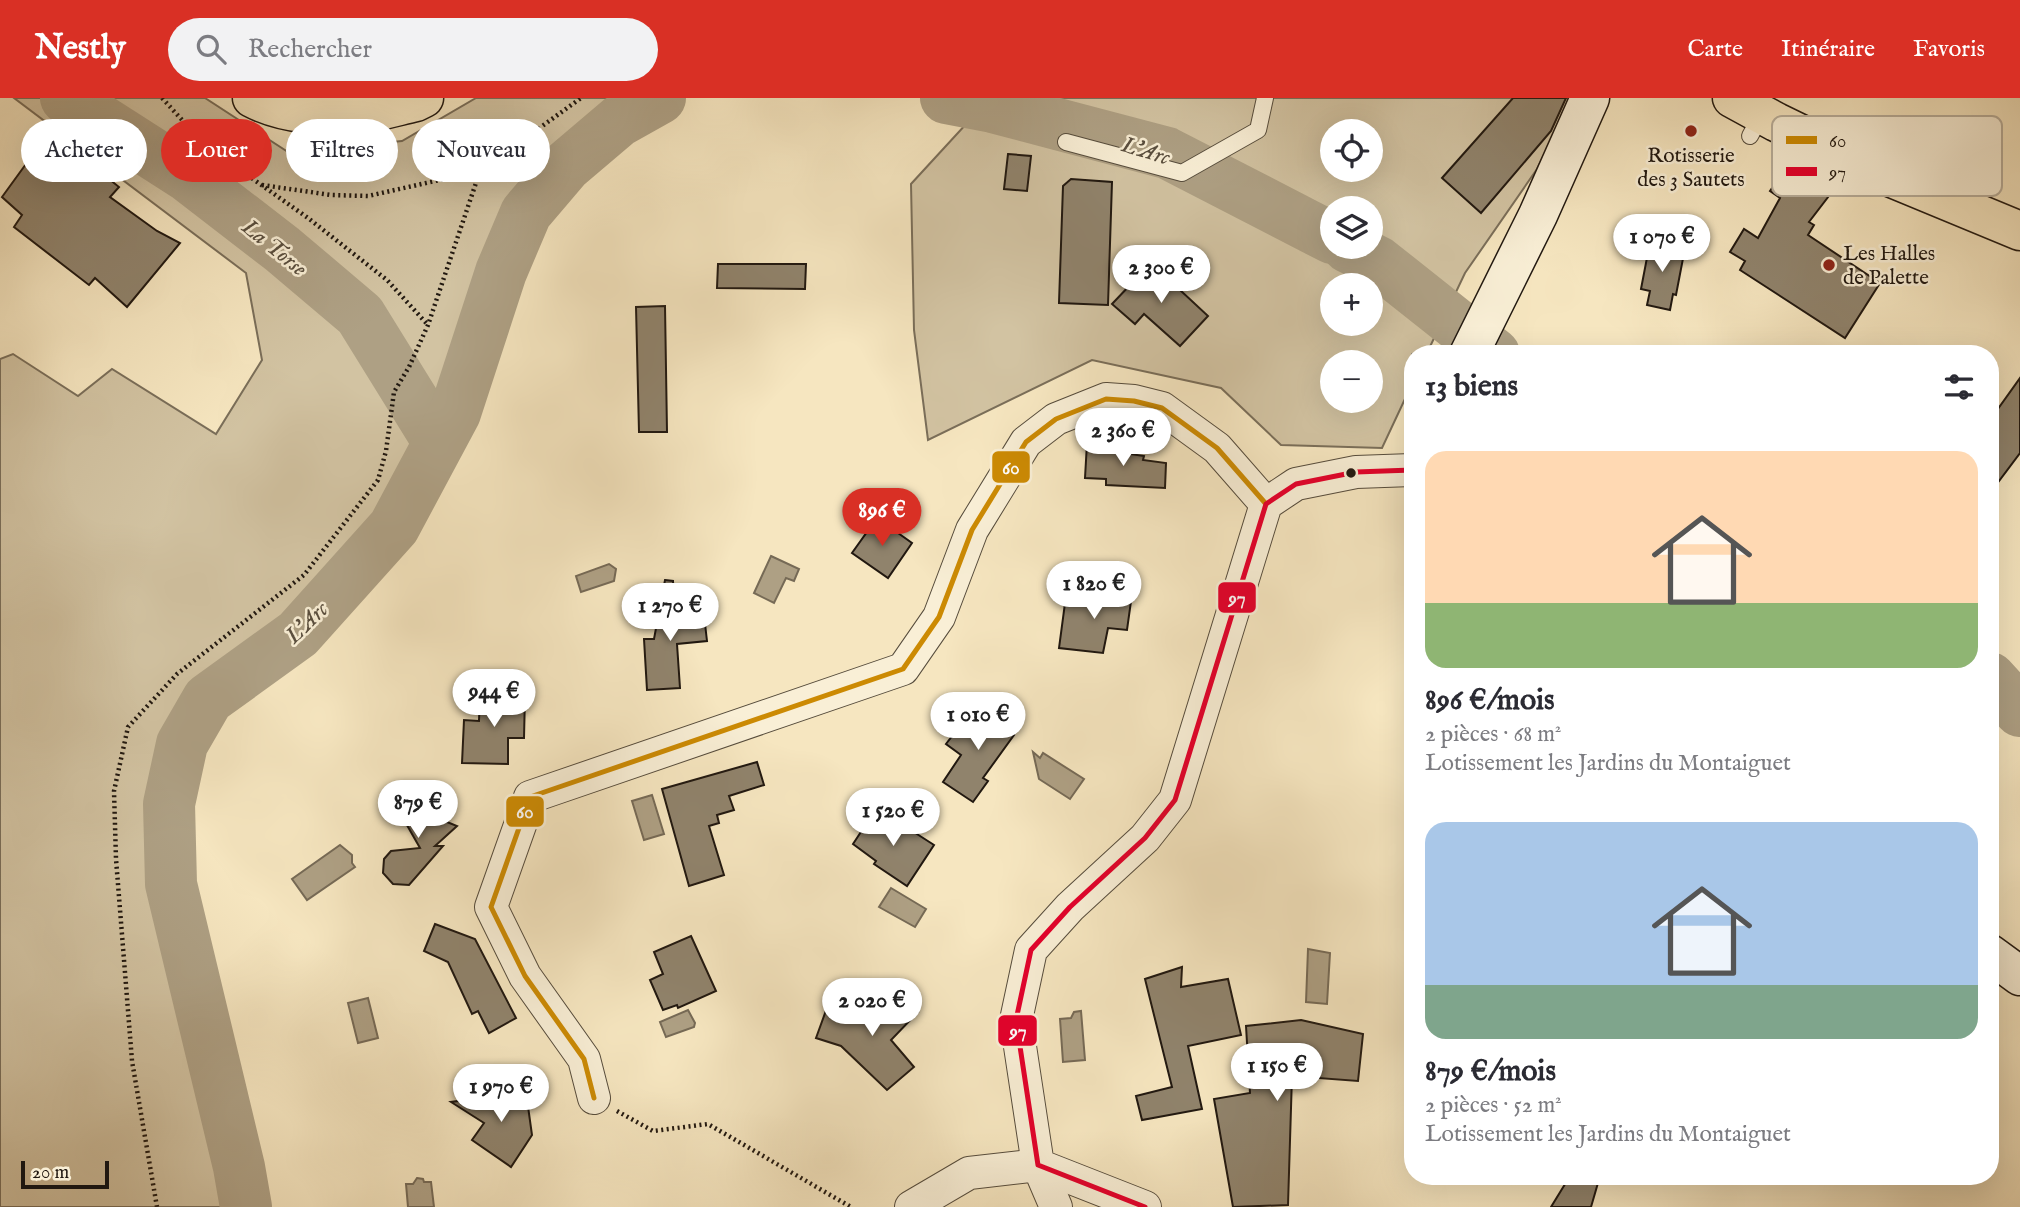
<!DOCTYPE html>
<html lang="fr">
<head>
<meta charset="utf-8">
<style>
	body { margin:0; font-family:"IM FELL English",serif; background:#f2f2f3; color:#2b2b33; height:100vh; display:flex; flex-direction:column; font-size:26px; white-space:nowrap }
	* { box-sizing:border-box; margin:0 }
	p { font-size:23px; color:#7c7c81 }
	.icon { flex:none; width:38px; height:38px; fill:none; stroke:currentColor; stroke-width:2; stroke-linecap:round; stroke-linejoin:round }
	.map { position:relative; flex:1; overflow:hidden }
	.side { position:absolute; left:1404px; top:247px; width:595px; height:840px; display:flex; flex-direction:column; background:#fff; border-radius:28px; box-shadow:0 7px 28px #0002 }
	.side>* { flex:none }
	.guide { position:absolute; left:21px; top:21px; width:665px; height:63px; display:flex; gap:14px }
	.fabs { position:absolute; left:1320px; top:21px; display:grid; gap:14px }
	.fabs a { display:grid; place-items:center; width:63px; height:63px; border-radius:50%; background:#fff; box-shadow:0 7px 28px #0002; font-size:35px }
	.scale { position:absolute; left:21px; bottom:18px; width:88px; box-sizing:border-box; padding-left:7px; border:4px solid #211810; border-top:0; font-size:19px; line-height:24px; white-space:nowrap; color:#211810; -webkit-text-stroke:5px #f9efd6; paint-order:stroke }
	.price { position:absolute; translate:-50% -60px; padding:0 16px; border-radius:24px; background:#fff; color:#222; font-size:23px; line-height:46px; filter:drop-shadow(0 2px 4px #0008) }
	.price::after { content:''; position:absolute; left:50%; top:42px; width:21px; height:16px; margin-left:-10px; background:inherit; clip-path:polygon(0 0,100% 0,50% 100%) }
	.price.active { background:#d93025; color:#fff }
	ul { padding:0; list-style:none }
	li { display:grid; align-content:center; gap:14px; height:371px; padding:0 21px }
	li span { display:grid; place-items:center; height:217px; border-radius:21px; color:#555 }
	li>.icon { margin-inline-start:auto }
	span .icon { width:126px; height:126px; fill:#fffc; stroke-width:1 }
	li b { font-size:30px }
	h2 { display:flex; justify-content:space-between; align-items:center; height:84px; padding:0 21px; font-size:30px }
	.pill { padding:0 24px; border-radius:32px; background:#fff; box-shadow:0 7px 28px #0002; font-size:24px; line-height:63px }
	.pill.active { background:#d93025; color:#fff }
	header { display:flex; align-items:center; gap:42px; box-sizing:border-box; height:98px; padding:0 35px; background:#d93025; color:#fff }
	header strong { font-size:33px }
	nav { display:flex; gap:38px; margin-inline-start:auto; font-size:24px }
	.search { width:490px; height:63px; background:#f2f2f3; display:flex; align-items:center; gap:18px; box-sizing:border-box; padding:0 24px; border-radius:38px; color:#7c7c81; font-size:26px }
	.map>svg:first-child { display:block }
	.green { fill:#d2c3a2; stroke:#7a6e59; stroke-width:2; fill-rule:evenodd }
	.water { fill:#aea084; stroke:#766a56; stroke-width:2 }
	.lines { fill:none; stroke-linecap:round; stroke-linejoin:round }
	.river { stroke:#aea084; stroke-width:52 }
	.building { fill:#90836c; stroke:#211810; stroke-width:2 }
	.lane-casing { stroke:#564c3c; stroke-width:18 }
	.street-casing { stroke:#564c3c; stroke-width:34 }
	.secondary-casing { stroke:#211810; stroke-width:41 }
	.primary-casing { stroke:#211810; stroke-width:41 }
	.highway-casing { stroke:#211810; stroke-width:41 }
	.path { stroke:#211810; stroke-width:4.5; stroke-dasharray:2 3.5; stroke-linecap:butt }
	.lane { stroke:#f9efd6; stroke-width:16 }
	.street { stroke:#f9efd6; stroke-width:32 }
	.secondary { stroke:#f9efd6; stroke-width:38 }
	.primary { stroke:#f6e6c0; stroke-width:38 }
	.highway { stroke:#f6e6c0; stroke-width:38 }
	.bus-1-casing { stroke:#f9efd6; stroke-width:10 }
	.bus-2-casing { stroke:#f9efd6; stroke-width:10 }
	.bus-1 { stroke:#cc8a03; stroke-width:5 }
	.bus-2 { stroke:#e4002b; stroke-width:5 }
	.poi-dot { fill:#8f2418; stroke:#f9efd6; stroke-width:2.5 }
	.bus-dot { fill:#211810; stroke:#f9efd6; stroke-width:2.5 }
	.labels { text-anchor:middle; stroke-width:5; stroke-linejoin:round; paint-order:stroke }
	.poi-label { font-size:21px; fill:#211810; stroke:#f9efd6 }
	.water-label { font-size:23px; font-style:italic; fill:#594e3e; stroke:#f9efd6 }
	.key { fill:#f9efd6; stroke:#b8ae9b; stroke-width:2 }
	.key-label { font-size:19px; fill:#211810 }
	.line-badge { stroke:#f9efd6; stroke-width:2.5 }
	.badge-label { font-size:19px; text-anchor:middle; font-weight:bold; fill:#fff }
</style>
</head>
<body>
<header>
<strong>Nestly</strong>
<div class="search"><svg class="icon" aria-label="search" viewBox="0 0 24 24"><circle cx="10" cy="10" r="6"/><path d="M15 15l6 6"/></svg>Rechercher</div>
<nav><a>Carte</a><a>Itinéraire</a><a>Favoris</a></nav>
</header>
<div class="map">
<svg width="2020" height="1109" viewBox="0 0 2020 1109">
	<rect width="100%" height="100%" fill="#f6e6c0"/>
	<filter id="stains"><feTurbulence type="fractalNoise" baseFrequency=".00286" numOctaves="4"/><feColorMatrix values="0 0 0 0 .2 0 0 0 0 .09 0 0 0 0 .02 0 0 0 .5 -.17"/></filter>
	<radialGradient id="worn" r=".72"><stop offset=".6" stop-color="#630" stop-opacity="0"/><stop offset="1" stop-color="#630" stop-opacity=".3"/></radialGradient>
	<g class="green">
		<path d="M14,0H205L288,54L402,43L476,0H660L619,23L566,68L526,115L501,174L455,315L394,429L298,536L208,601L182,646L169,706L171,786L239,1069L246,1109H0V261L13,256L78,298L112,271L216,336L262,262L246,175Z"/>
		<path d="M990,0H1573L1537,71L1465,175L1427,255L1412,256V286L1382,350L1281,347L1221,290L1092,262L928,342L914,232L911,86ZM1332,33H1370V72H1332ZM1332,110H1370V149H1332ZM1332,187H1370V226H1332ZM1332,264H1370V303H1332Z"/>
	</g>
	<g class="water">
		<path d="M771,458L799,471L794,483L786,480L774,505L754,495Z"/>
		<path d="M609,466L616,471L614,483L581,494L576,478Z"/>
		<path d="M1033,654L1040,660L1043,655L1084,681L1070,701L1039,681Z"/>
		<path d="M652,697L664,736L644,742L632,703Z"/>
		<path d="M340,747L352,757V765L355,769L307,802L292,781Z"/>
		<path d="M891,790L926,811L915,829L879,809Z"/>
		<path d="M1308,851L1330,855L1327,906L1306,904Z"/>
		<path d="M368,900L378,940L358,945L348,905Z"/>
		<path d="M688,912L695,925L694,929L666,939L660,924Z"/>
		<path d="M1081,913L1085,962L1063,964L1060,921L1071,920L1074,914Z"/>
		<path d="M417,1080L423,1081L424,1084H431L434,1109H408L406,1086H413Z"/>
	</g>
	<g class="lines">
		<g class="river">
			<path d="M66,0L186,77L282,151L360,217L438,343"/>
			<path d="M946,0L993,9L1167,55L1332,140"/>
			<path d="M1348,149L1378,164L1494,256"/>
			<path d="M1990,580L2020,613"/>
			<path d="M246,1109L239,1069L171,786L169,706L182,646L208,601L298,536L394,429L455,315L501,174L526,115L566,68L619,23L660,0"/>
		</g>
	</g>
	<g class="building">
		<path d="M1513,0H1566L1551,33L1481,115L1442,80Z"/>
		<path d="M50,33L119,89L110,99L157,133L180,145L127,209L95,180L89,187L14,129L22,117L2,99Z"/>
		<path d="M1008,56L1031,58L1027,93L1004,91Z"/>
		<path d="M1792,61L1835,90L1809,124L1814,127L1808,137L1880,185L1845,240L1740,172L1745,163L1730,154L1744,131L1758,140L1780,100L1770,93Z"/>
		<path d="M1071,81L1112,84L1108,207L1059,205L1063,88Z"/>
		<path d="M1650,144L1685,150L1676,197L1673,196L1670,212L1647,207L1650,193L1641,191Z"/>
		<path d="M1151,165L1208,218L1180,248L1144,216L1135,226L1112,206Z"/>
		<path d="M718,166H806L805,191L717,190Z"/>
		<path d="M665,208L667,334H639L636,209Z"/>
		<path d="M2020,280V355L1990,395V322Z"/>
		<path d="M1087,345L1130,351V356L1144,358L1143,362L1166,365L1165,390L1106,387V381L1085,380Z"/>
		<path d="M877,420L912,445L888,480L852,455Z"/>
		<path d="M665,482L673,483L675,520L704,517L707,543L677,546L680,590L647,592L644,541H654Z"/>
		<path d="M1091,491L1132,496L1127,532L1108,530L1103,555L1059,550L1065,505L1089,508Z"/>
		<path d="M480,596L525,597L524,640H508V666L462,665L464,622L479,623Z"/>
		<path d="M997,609L1015,622L1008,633L1014,637L983,680L988,683L973,704L943,684L961,657L946,646L966,620L980,631Z"/>
		<path d="M757,664L764,687L729,698L734,712L717,717L719,725L709,728L724,777L689,788L662,691Z"/>
		<path d="M413,698L433,700L440,713L447,715V724L457,728L435,748H443L409,787L393,786L383,775L384,761L391,753L420,750L400,715L405,702Z"/>
		<path d="M874,714L901,730L903,727L934,747L907,788L874,766L876,763L853,746Z"/>
		<path d="M435,826L475,841L516,920L489,935L478,913L472,916L448,864L424,853Z"/>
		<path d="M691,838L716,893L678,910L677,907L663,912L650,882L663,876L654,854Z"/>
		<path d="M1182,869L1181,889L1228,881L1241,937L1188,948L1202,1011L1142,1022L1136,998L1172,989L1145,881Z"/>
		<path d="M899,895L918,914L891,942L914,969L887,992L841,948L816,940L828,907L870,920Z"/>
		<path d="M1301,922L1363,936L1358,983L1292,978L1288,1107L1233,1109L1214,1001L1250,995L1246,928Z"/>
		<path d="M526,994L532,1037L511,1069L472,1042L484,1025L451,1004Z"/>
		<path d="M1570,1078H1600L1591,1109H1551Z"/>
	</g>
	<g class="lines">
		<g class="lane-casing">
			<g id="lane">
				<path d="M1750,38L1763,14"/>
				<path d="M1066,44L1182,75L1258,32L1265,0"/>
			</g>
		</g>
		<g class="street-casing">
			<g id="street">
				<path d="M594,1000L584,961L525,878L491,809L530,699L903,571L939,519L972,432L1026,344L1056,321L1106,301L1134,303L1162,310L1217,350L1266,406"/>
				<path d="M911,1109L969,1075L1038,1067L1056,1109"/>
				<path d="M1145,1109L1038,1067L1016,922L1031,852L1070,809L1145,740L1175,702L1266,406L1296,386L1356,374L1412,372"/>
			</g>
		</g>
		<g class="secondary-casing">
			<g id="secondary">
				<path d="M1469,256L1538,117L1590,0"/>
				<path d="M1990,856L2020,878"/>
			</g>
		</g>
		<g class="primary-casing">
			<path id="primary" d="M1732,0L1776,24L1887,78L2020,133"/>
		</g>
		<g class="highway-casing">
			<path id="highway" d="M252,0C282,16 327,20 361,16C379,14 398,8 416,4L424,0"/>
		</g>
		<g class="path">
			<path d="M162,0L205,47L308,120L387,182L428,227"/>
			<path d="M262,87L331,97L368,98L480,73"/>
			<path d="M617,1013L653,1033L708,1026L851,1109"/>
			<path d="M157,1109L132,963L116,761L114,693L128,629L177,576L304,477L378,382L386,353L394,294L409,269L428,227L480,73L581,0"/>
		</g>
		<use href="#lane" class="lane"/>
		<use href="#street" class="street"/>
		<use href="#secondary" class="secondary"/>
		<use href="#primary" class="primary"/>
		<use href="#highway" class="highway"/>
		<g class="bus-1-casing">
			<path id="bus-1" d="M594,1000L584,961L525,878L491,809L530,699L903,571L939,519L972,432L1026,344L1056,321L1106,301L1134,303L1162,310L1217,350L1266,406"/>
		</g>
		<g class="bus-2-casing">
			<path id="bus-2" d="M1145,1109L1038,1067L1016,922L1031,852L1070,809L1145,740L1175,702L1266,406L1296,386L1356,374L1412,372"/>
		</g>
		<use href="#bus-1" class="bus-1"/>
		<use href="#bus-2" class="bus-2"/>
	</g>
	<g class="poi-dot">
		<circle cx="1691" cy="33" r="7"/>
		<circle cx="1829" cy="167" r="7"/>
	</g>
	<circle class="bus-dot" cx="1351" cy="375" r="6"/>
	<g class="labels">
		<g class="poi-label">
			<text x="1691" y="64">Rotisserie<tspan x="1691" dy="24">des 3 Sautets</tspan></text>
			<text x="1843" y="162" text-anchor="start">Les Halles<tspan x="1843" dy="24">de Palette</tspan></text>
		</g>
		<g class="water-label">
			<text transform="translate(1146 52) rotate(17)" y="8">L'Arc</text>
			<text transform="translate(275 149) rotate(39)" y="8">La Torse</text>
			<text transform="translate(306 524) rotate(-44)" y="8">L'Arc</text>
		</g>
	</g>
	<rect x="1772" y="18" width="230" height="80" rx="10" class="key"/>
	<rect x="1786" y="38" width="31" height="8" fill="#cc8a03"/>
	<rect x="1786" y="69" width="31" height="9" fill="#e4002b"/>
	<g class="key-label">
		<text x="1829" y="49">60</text>
		<text x="1829" y="80">97</text>
	</g>
	<g class="line-badge">
		<rect x="991" y="352" width="40" height="34" rx="7" fill="#cc8a03"/>
		<rect x="1217" y="483" width="40" height="33" rx="7" fill="#e4002b"/>
		<rect x="505" y="697" width="40" height="33" rx="7" fill="#cc8a03"/>
		<rect x="997" y="916" width="41" height="33" rx="7" fill="#e4002b"/>
	</g>
	<g class="badge-label">
		<text x="1011" y="376">60</text>
		<text x="1237" y="506">97</text>
		<text x="525" y="720">60</text>
		<text x="1018" y="939">97</text>
	</g>
	<rect width="100%" height="100%" filter="url(#stains)"/>
	<rect width="100%" height="100%" fill="url(#worn)"/>
</svg>
<div class="fabs">
<a><svg class="icon" aria-label="locate" viewBox="0 0 24 24"><circle cx="12" cy="12" r="6"/><path d="M12 2v4M12 18v4M2 12h4M18 12h4"/></svg></a>
<a><svg class="icon" aria-label="layers" viewBox="0 0 24 24"><path d="M12 4l9 5-9 5-9-5zM3 14l9 5 9-5"/></svg></a>
<a>+</a>
<a>−</a>
</div>
<div class="scale">20 m</div>
<b class="price" style="left:1662px;top:176px">1 070 €</b>
<b class="price" style="left:1161px;top:207px">2 300 €</b>
<b class="price" style="left:1123px;top:370px">2 360 €</b>
<b class="price active" style="left:882px;top:450px">896 €</b>
<b class="price" style="left:1094px;top:523px">1 820 €</b>
<b class="price" style="left:670px;top:545px">1 270 €</b>
<b class="price" style="left:494px;top:631px">944 €</b>
<b class="price" style="left:978px;top:654px">1 010 €</b>
<b class="price" style="left:418px;top:742px">879 €</b>
<b class="price" style="left:893px;top:750px">1 520 €</b>
<b class="price" style="left:872px;top:940px">2 020 €</b>
<b class="price" style="left:1277px;top:1005px">1 150 €</b>
<b class="price" style="left:501px;top:1026px">1 970 €</b>
<div class="guide">
<a class="pill">Acheter</a>
<a class="pill active">Louer</a>
<a class="pill">Filtres</a>
<a class="pill">Nouveau</a>
</div>
<section class="side">
<h2>13 biens<svg class="icon" aria-label="filters" viewBox="0 0 24 24"><path d="M4 7h16M4 17h16"/><circle cx="9" cy="7" r="2"/><circle cx="15" cy="17" r="2"/></svg></h2>
<ul>
<li><span style="background:linear-gradient(#ffd9b3 70%,#8fb573 0)"><svg class="icon" aria-label="home" viewBox="0 0 24 24"><path d="M3 11l9-7 9 7M6 9v11h12V9"/></svg></span><div><b>896 €/mois</b><p>2 pièces · 68 m²</p><p>Lotissement les Jardins du Montaiguet</p></div></li>
<li><span style="background:linear-gradient(#a9c7e8 75%,#7fa58c 0)"><svg class="icon" aria-label="home" viewBox="0 0 24 24"><path d="M3 11l9-7 9 7M6 9v11h12V9"/></svg></span><div><b>879 €/mois</b><p>2 pièces · 52 m²</p><p>Lotissement les Jardins du Montaiguet</p></div></li>
</ul>
</section>
</div>
</body>
</html>
